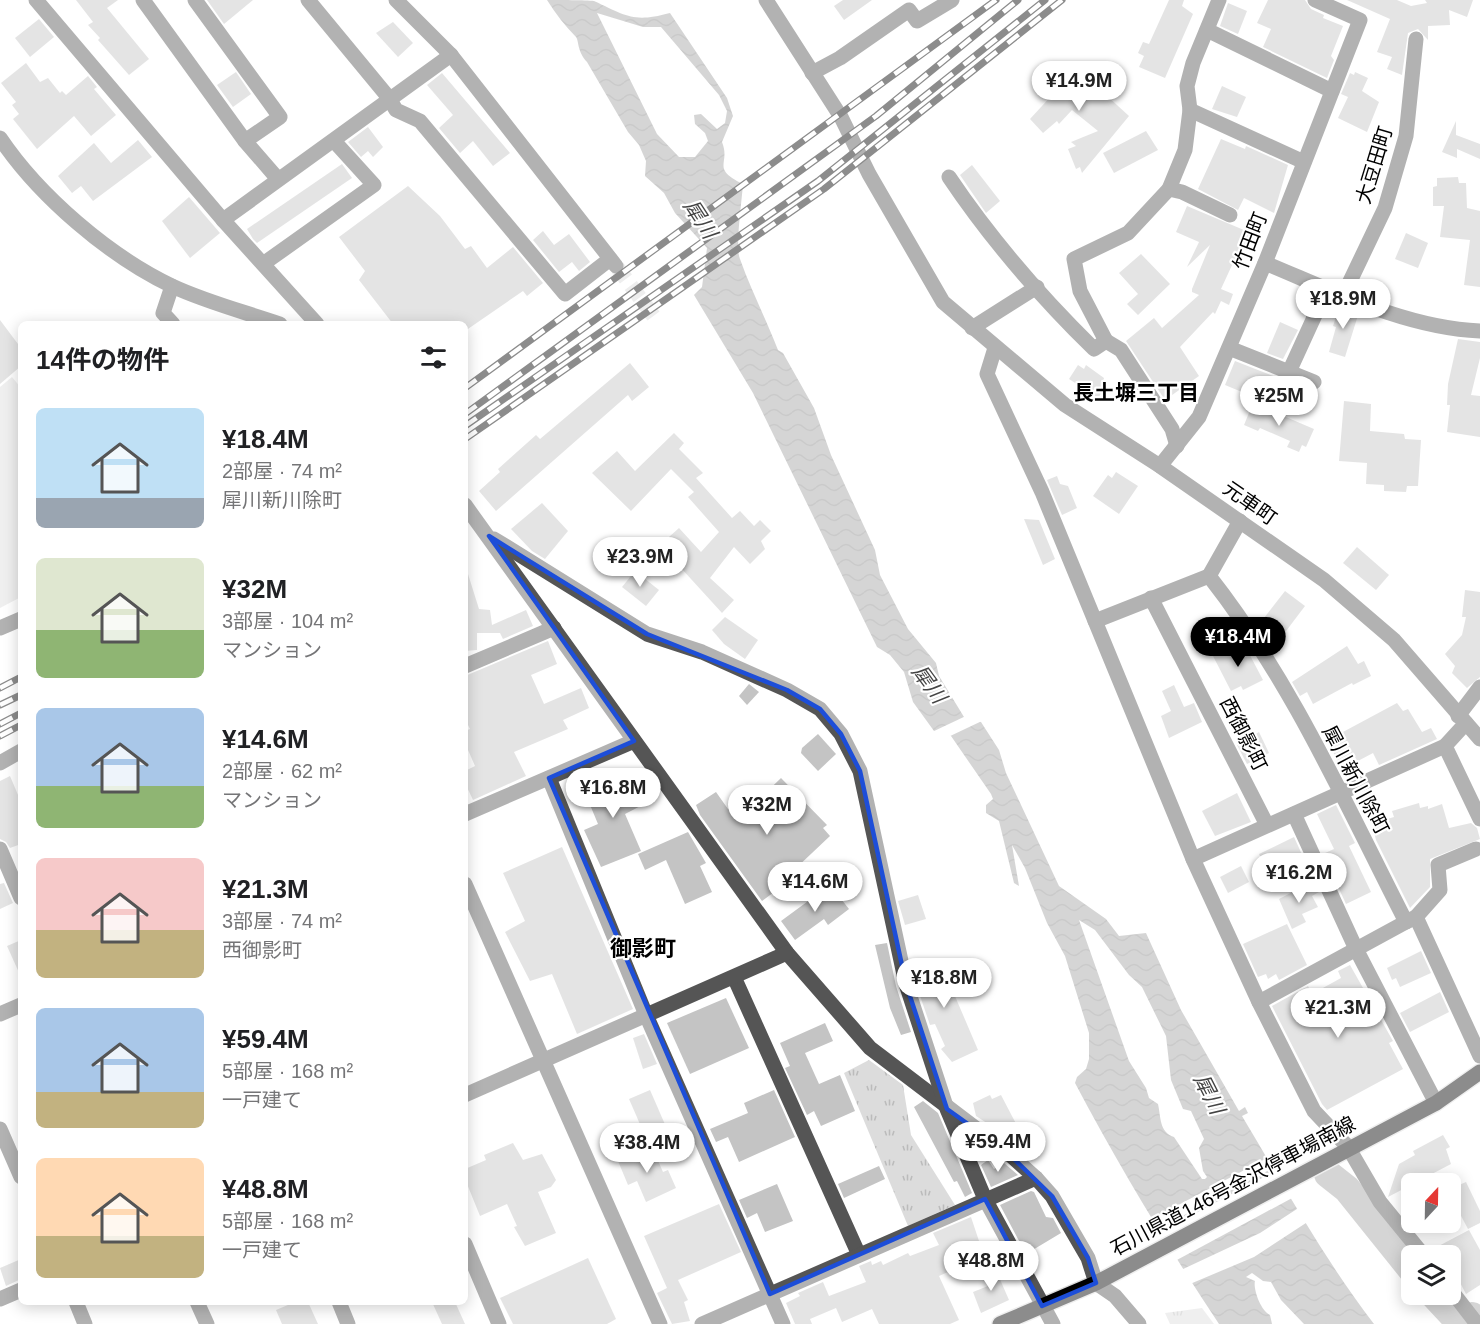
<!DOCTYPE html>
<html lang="ja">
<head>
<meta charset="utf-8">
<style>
	body { margin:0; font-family:Arial,"Noto Sans JP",sans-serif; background:#f2f2f2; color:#202124; height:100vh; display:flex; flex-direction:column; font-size:22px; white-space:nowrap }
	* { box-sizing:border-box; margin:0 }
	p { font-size:20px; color:#757577 }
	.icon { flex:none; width:33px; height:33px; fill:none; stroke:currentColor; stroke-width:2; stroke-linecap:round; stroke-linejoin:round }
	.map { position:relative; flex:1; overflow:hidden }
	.sheet { position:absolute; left:18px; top:321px; width:450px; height:984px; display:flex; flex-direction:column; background:#fff; border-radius:9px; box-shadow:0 3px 15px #0003 }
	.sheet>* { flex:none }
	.needle { width:39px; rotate:22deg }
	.tools { position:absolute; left:1401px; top:1173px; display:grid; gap:12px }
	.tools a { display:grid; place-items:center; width:60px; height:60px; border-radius:9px; background:#fff; box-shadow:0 3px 15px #0003; font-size:30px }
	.price { position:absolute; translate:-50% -51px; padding:0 14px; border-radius:21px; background:#fff; color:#222; font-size:20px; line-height:39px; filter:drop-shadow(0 2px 3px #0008) }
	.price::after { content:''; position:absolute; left:50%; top:36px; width:18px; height:14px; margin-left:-9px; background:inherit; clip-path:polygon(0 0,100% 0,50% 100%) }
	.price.active { background:#000; color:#fff }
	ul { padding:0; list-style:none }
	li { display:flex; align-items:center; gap:18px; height:150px; padding:0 18px }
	li span { display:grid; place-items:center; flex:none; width:168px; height:120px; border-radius:9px; color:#555 }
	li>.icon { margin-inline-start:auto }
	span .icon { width:72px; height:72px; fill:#fffc; stroke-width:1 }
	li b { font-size:26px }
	h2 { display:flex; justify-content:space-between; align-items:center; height:72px; padding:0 18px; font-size:26px }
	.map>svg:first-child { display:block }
	.green { fill:#dcdcdc }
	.park { fill:url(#park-tufts) }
	.water { fill:url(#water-waves); fill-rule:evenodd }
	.pier { fill:#fff }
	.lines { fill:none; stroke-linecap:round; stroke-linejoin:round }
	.river { stroke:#a3a3a3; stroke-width:28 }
	.building { fill:#c4c4c4 }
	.minor-tunnel { stroke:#d9d9d9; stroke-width:15; stroke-dasharray:15 8; stroke-linecap:butt }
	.major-casing { stroke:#dbdbdb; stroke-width:18 }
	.minor { stroke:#555; stroke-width:15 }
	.major { stroke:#000; stroke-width:15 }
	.rail-casing { stroke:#000; stroke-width:7 }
	.rail { stroke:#fff; stroke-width:4.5; stroke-dasharray:14; stroke-linecap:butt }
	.marked { fill:none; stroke:#1d4ed8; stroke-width:4.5; stroke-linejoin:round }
	.labels { text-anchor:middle; stroke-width:4.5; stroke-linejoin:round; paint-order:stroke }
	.street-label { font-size:20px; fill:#000; stroke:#fff }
	.water-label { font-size:21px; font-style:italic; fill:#444; stroke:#fff }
	.neighbourhood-label { font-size:21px; font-weight:bold; fill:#000; stroke:#fff }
	.quarter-label { font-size:22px; font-weight:bold; fill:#000; stroke:#fff }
</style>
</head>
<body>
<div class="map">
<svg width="1480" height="1324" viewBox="0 0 1480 1324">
	<defs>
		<pattern id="park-tufts" width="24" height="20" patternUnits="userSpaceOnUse" patternTransform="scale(1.5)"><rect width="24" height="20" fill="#dcdcdc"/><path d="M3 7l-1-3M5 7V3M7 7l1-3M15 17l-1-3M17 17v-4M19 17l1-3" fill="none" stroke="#bbb"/></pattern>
		<pattern id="water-waves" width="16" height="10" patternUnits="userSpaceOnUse" patternTransform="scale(1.5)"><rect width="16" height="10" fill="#a3a3a3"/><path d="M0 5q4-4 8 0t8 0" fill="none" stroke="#8b8b8b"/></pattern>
	</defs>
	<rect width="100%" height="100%" fill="#fff"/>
	<path class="green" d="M12,377L21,388V597L0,608V387Z"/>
	<g class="park">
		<path d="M869,1060L903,1085L911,1135L955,1205L908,1226L844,1073Z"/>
		<path d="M1202,1308L1214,1324H1170L1165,1313Z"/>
	</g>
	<path class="water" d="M547,0C558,0 586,0 594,1C627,16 633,23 670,13L727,98L733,116L722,142C731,164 710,168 743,184C742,200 735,248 740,259C751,290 766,319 778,350L783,353L814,408L831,455L875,550L880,575L908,629L936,663L939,676L964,717L981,722L999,750L1006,773L1059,886L1106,919L1119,936L1146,933L1181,1010L1239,1111L1245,1107L1248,1113L1242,1116C1284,1186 1324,1259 1374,1324H1304L1281,1300L1271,1282L1263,1281L1252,1273L1246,1277L1255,1281C1253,1288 1260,1310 1270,1315L1272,1324H1219C1167,1246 1119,1166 1075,1083L1077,1077L1086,1069L1089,1059V1033L1065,956L1047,923L1025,868L1012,845L1019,886L1014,883L999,821L986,813V805L993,799L991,794L951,736L934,731L913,702L904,672L890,655L877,647L753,393L694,295L702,287L707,248L675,213L664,193L645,176L646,161L639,145L628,132L587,62C577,51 579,41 576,37C565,26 556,14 547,0ZM597,13L643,27H661L719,95L727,111L725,123L717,129L701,114L694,115L695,124L705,133L708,141L695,157H679L657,134ZM1079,920L1095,930L1129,975L1142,987L1166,1036L1171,1080L1183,1109L1191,1111L1204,1139L1199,1148L1203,1171L1207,1177L1205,1179H1202L1174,1137C1159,1132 1161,1117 1158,1104L1149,1098L1146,1088L1129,1061Z"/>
	<g class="pier">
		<path d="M968,715L984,720L946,738L932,732Z"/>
		<path d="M1269,1157L1273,1168L1156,1230L1150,1220Z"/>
		<path d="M1277,1170L1294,1197L1175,1261L1158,1233Z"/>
		<path d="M1300,1207L1309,1221L1254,1257L1190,1284L1181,1270L1260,1233Z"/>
	</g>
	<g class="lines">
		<g class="river">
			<path d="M1328,1174L1347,1189L1412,1270"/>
			<path d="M1433,1294L1461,1324L1472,1316"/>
		</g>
	</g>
	<g class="building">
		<path d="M76,0H118L107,8L149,59L129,75L98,40L100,38L88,25L93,22Z"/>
		<path d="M207,0H253L224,24Z"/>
		<path d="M843,0H872L844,20L834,6Z"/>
		<path d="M1169,0H1184L1182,6L1193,14L1165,78L1139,67L1144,56L1138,53L1143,42L1149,44Z"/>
		<path d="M1268,0H1305L1311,9L1324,15L1323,18L1343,26L1331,56L1334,60L1327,78L1263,47L1271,29L1257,23Z"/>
		<path d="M1347,0H1397L1411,6L1427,3L1425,0H1473L1467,17L1449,10L1450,25L1428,26V40L1418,29L1408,33L1402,75L1387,69L1392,57L1377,52L1390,19Z"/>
		<path d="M1228,3L1247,11L1238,34L1220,26Z"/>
		<path d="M39,19L54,37L30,57L15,38Z"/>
		<path d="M393,22L413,43L398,57L376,33Z"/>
		<path d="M1057,61L1084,83L1086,80L1094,84L1129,116L1082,173L1080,167L1076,169L1068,149L1076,146L1071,142L1098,131L1072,110L1059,124L1057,121L1043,133L1030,119L1053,94L1039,82Z"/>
		<path d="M26,63L40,82L48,78L60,93L62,91L66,95L88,76L97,87L94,89L116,115L91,136L74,116L37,149L13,119L19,114L12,105L16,102L1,83Z"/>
		<path d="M236,72L251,94L233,107L217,85Z"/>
		<path d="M1355,72L1368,78L1362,91L1379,102L1367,132L1338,118L1348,97L1341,94L1350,73L1354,75Z"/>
		<path d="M442,73L510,153L493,166L473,141L460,153L439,128L453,115L427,85Z"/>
		<path d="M1222,86L1246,97L1237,117L1212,109Z"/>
		<path d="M1456,121V135L1480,144V159L1457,149V158L1442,152Z"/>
		<path d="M368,127L383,147L373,157L368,151L361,157L348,142Z"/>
		<path d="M1146,131L1158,150L1114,173L1103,153Z"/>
		<path d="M1221,139L1245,149L1246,146L1288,165L1274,213L1244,198L1238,210L1198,189Z"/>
		<path d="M138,140L152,157L93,201L81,186L72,193L58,176L94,143L111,163Z"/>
		<path d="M342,164L352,178L257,243L253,239L247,229Z"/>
		<path d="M972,165L1000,201L986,213L960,175Z"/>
		<path d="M1458,177L1459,183H1466L1467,208L1480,211V287L1464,285L1470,240L1440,237L1444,206H1433V187L1437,186V178Z"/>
		<path d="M408,186L440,216L465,249L471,246L487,268L513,247L543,283L527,296L523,291L465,331V324H393L359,280L365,271L339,237Z"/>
		<path d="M189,197L220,233L190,258L162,221Z"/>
		<path d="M1187,206L1251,233L1243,252L1239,250L1221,289L1233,294L1229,305L1221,301L1215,314L1213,312L1180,347L1199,376L1165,400L1126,341L1154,318L1162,328L1199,295L1192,292V289L1210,245L1187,267L1199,242L1176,232Z"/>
		<path d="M543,231L554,245L569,234L590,262L579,271L572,262L559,272L533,240Z"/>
		<path d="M1406,233L1428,243L1418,268L1395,259Z"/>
		<path d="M1141,254L1170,284L1138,315L1127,304L1138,294L1119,273Z"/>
		<path d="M1340,305L1359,312L1345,357L1329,352L1336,327L1333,326Z"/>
		<path d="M0,320L21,348V366L0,384Z"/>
		<path d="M1280,322L1298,330L1283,359L1267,353Z"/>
		<path d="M1458,339L1480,342V358L1471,395L1480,396V437L1447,432L1450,405H1447L1448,384Z"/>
		<path d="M1235,361L1276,377L1266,402L1225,385Z"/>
		<path d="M630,363L649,387L632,401L628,395L496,511L479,491L500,472L498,469L536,435L540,439Z"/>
		<path d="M1078,365L1084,369L1086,365L1104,378L1103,382L1107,385L1098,398L1069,379Z"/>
		<path d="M1344,401L1371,404L1370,431L1404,434L1405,439L1421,440L1418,486H1407L1406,492L1384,491V485L1366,484L1367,463L1339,461Z"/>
		<path d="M1253,403L1314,429L1306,447L1302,445L1299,452L1287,447L1290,441L1260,428L1258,431L1244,425Z"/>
		<path d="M674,433L684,443L679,449L703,473L696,478L732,518L740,511L754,526L760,520L771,531L761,541L765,549L750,564L734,547L710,578L734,600L722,613L660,545L679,528L701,552L719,532L688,497L694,492L671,469L631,511L592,473L617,451L635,471Z"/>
		<path d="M1116,472L1138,486L1119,514L1093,496L1108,475L1112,478Z"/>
		<path d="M1057,476L1060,484L1068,486L1077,508L1062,515L1047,480Z"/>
		<path d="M542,503L568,531L545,559L532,551L511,529Z"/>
		<path d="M1024,519L1039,520L1055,559L1043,565Z"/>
		<path d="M1357,547L1389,575L1376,590L1343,563Z"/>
		<path d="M635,571L659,590L646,606L622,587Z"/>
		<path d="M468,574L479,609L490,610L492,625L526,610L533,626L503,639L500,633H477V650L465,651V575Z"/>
		<path d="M1465,590L1480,592V677L1467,688L1452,673L1455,666L1445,654L1462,635L1466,617H1462Z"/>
		<path d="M1285,591L1305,606L1277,643L1257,627Z"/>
		<path d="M725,617L758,640L745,659L724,644L712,630Z"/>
		<path d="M548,641L557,664L531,675L544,704L581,688L589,708L563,720L568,729L514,752L526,776L473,800L465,783V771L475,766L465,743V731L470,729L465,719V676Z"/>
		<path d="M1243,642L1263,680L1243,690L1241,686L1231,691L1213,656Z"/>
		<path d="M1347,646L1358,664L1364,661L1371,676L1353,685L1352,683L1313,704L1307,692L1300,696L1292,682Z"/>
		<path d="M749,684L759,692L747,705L739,696Z"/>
		<path d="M1174,685L1184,707L1194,703L1202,722L1169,738L1161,716L1171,711L1162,691Z"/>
		<path d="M1397,703L1403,711L1408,709L1422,732L1431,728L1437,739L1379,765L1373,753L1341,770L1328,740Z"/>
		<path d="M1259,732L1269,753L1247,764L1237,745Z"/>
		<path d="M818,734L836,754L818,771L801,753L802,748Z"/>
		<path d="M596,768L611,801L651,783L658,797L625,814L641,851L601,867L584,830L598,824L578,776Z"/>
		<path d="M10,776L21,802V844L10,848L6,842L0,839V781Z"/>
		<path d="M781,778L827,825L823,828L830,836L794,870L797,875L762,901L700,815L696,805L716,792L728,809L733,806L741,817Z"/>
		<path d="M1237,793L1251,822L1215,836L1202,811Z"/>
		<path d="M1419,803L1420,808L1428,806V809L1442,804L1449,828L1471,823L1477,828L1480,839L1430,859V887L1410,908L1376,840L1373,828L1376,827L1374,823L1394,817L1392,811Z"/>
		<path d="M1336,805L1355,843L1349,846L1371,892L1346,904L1323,854L1334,849L1317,814Z"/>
		<path d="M688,832L706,863L700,866L712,892L685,904L666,860L645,870L638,854Z"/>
		<path d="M1294,837L1304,859L1278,872L1273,863L1265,867L1259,854Z"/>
		<path d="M562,847L633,1009L577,1034L552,974L530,981L505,932L525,921L503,873Z"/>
		<path d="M1241,866L1249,882L1228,893L1220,877Z"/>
		<path d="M1314,881L1319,892L1312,896L1318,907L1302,914L1306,922L1292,929L1279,899Z"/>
		<path d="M4,883L13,903L0,909V884Z"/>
		<path d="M830,885L849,909L828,925L824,919L795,940L781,921Z"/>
		<path d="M918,895L926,919L905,925L898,901Z"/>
		<path d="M1287,924L1307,965L1279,980L1276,974L1268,979L1266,974L1258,977L1243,944Z"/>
		<path d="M21,940V977L7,946Z"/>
		<path d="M887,943L896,986L911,1032L901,1035L890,1008L875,945Z"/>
		<path d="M1421,951L1431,973L1400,987L1396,978L1392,980L1387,968Z"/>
		<path d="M929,958L932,964L940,961L978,1050L952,1062L941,1049L945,1046L935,1024L930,1025L915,981L912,965Z"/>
		<path d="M1350,965L1393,1041L1389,1043L1403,1069L1327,1110L1322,1104L1272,1006L1308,986L1312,994L1341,978L1338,971Z"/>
		<path d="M1440,992L1449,1012L1410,1032L1400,1013Z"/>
		<path d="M726,998L749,1048L690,1074L667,1023Z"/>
		<path d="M825,1023L833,1041L805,1053L819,1084L840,1075L855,1111L821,1126L814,1111L807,1115L785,1068L790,1066L780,1043Z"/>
		<path d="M644,1034L657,1064L643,1069L633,1038Z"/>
		<path d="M650,1090L667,1129L646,1138L629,1099Z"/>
		<path d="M774,1090L795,1137L739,1162L728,1137L716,1142L710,1129L748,1113L744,1103Z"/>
		<path d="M990,1095L992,1099L1001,1095L1023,1137L1020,1139L1022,1144L1016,1147L1003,1137L999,1128L996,1129L976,1116L973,1103Z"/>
		<path d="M923,1101L938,1113L972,1193L965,1197L957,1181L954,1182L914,1107Z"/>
		<path d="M1443,1135L1450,1147L1446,1149L1451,1164L1388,1197L1399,1164L1415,1155L1413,1151Z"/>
		<path d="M513,1143L523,1160L542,1154L556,1180L551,1187L538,1192L556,1233L525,1246L514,1227L517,1226L507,1204L480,1216L465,1179V1169L486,1160L484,1155Z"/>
		<path d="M652,1147L663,1172L668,1170L676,1188L646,1202L637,1181L628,1185L618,1161Z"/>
		<path d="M988,1160L994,1169L1004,1163L1018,1175L991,1187L981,1165Z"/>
		<path d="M879,1166L885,1179L844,1198L838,1184Z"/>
		<path d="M1466,1182L1480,1211V1223L1468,1229L1450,1195V1189Z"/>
		<path d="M777,1184L793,1221L765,1232L757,1213L747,1218L739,1200Z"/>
		<path d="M1031,1191L1034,1192L1046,1217L1053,1218L1061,1233L1026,1254L1000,1205Z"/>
		<path d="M719,1204L741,1252L678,1280L688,1300L684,1302L690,1321L672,1324L657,1293L667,1288L644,1236Z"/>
		<path d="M971,1217L984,1256L939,1276L959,1320L950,1324H879L872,1309L842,1322L836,1308L810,1319L812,1324H795L786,1303L800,1296L798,1293L823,1282L829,1296L866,1282L859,1266L871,1261L872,1265L881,1261L883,1265L908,1253L910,1256L939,1245L933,1233Z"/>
		<path d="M1469,1230L1480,1250V1285L1466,1294L1455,1273L1450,1275V1256H1434L1431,1250Z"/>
		<path d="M588,1258L616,1319L607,1324H513L500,1298Z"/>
		<path d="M21,1259V1279L6,1286L0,1268Z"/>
		<path d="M995,1268L1009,1300L981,1313L973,1292L988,1286L983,1273Z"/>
		<path d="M295,1302H308L318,1324H282L276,1310Z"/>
		<path d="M432,1302H455L465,1324H442Z"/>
	</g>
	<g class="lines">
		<path class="minor-tunnel" d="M617,267L658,322"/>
		<g class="major-casing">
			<path id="major" d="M1000,1324L1096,1283L1436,1103L1480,1072"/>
		</g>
		<g class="minor">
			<path d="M36,0L223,220L317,324"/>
			<path d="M143,0L245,141L277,178"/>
			<path d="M195,0L280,117L245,141"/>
			<path d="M308,0L389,98L396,110L420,121L565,294L610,259"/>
			<path d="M396,0L451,55L616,266"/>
			<path d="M766,0L841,117L869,174L943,302L1065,405L1160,466L1324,580L1394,640L1480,739"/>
			<path d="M1207,30L1332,91"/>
			<path d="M812,73L840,58L909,10L917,21L952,0"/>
			<path d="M1190,110L1304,162"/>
			<path d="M0,138C39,196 109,256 172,286C206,302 245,312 280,324"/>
			<path d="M949,177C990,238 1042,298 1094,349L1106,341L1121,350L1172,429L1177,446"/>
			<path d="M1169,189L1182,192L1230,215"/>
			<path d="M223,220L451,55"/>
			<path d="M1265,263C1333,291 1406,328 1480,331"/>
			<path d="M263,264L374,185L334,141"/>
			<path d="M172,286L163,313L173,324"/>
			<path d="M1343,296L1385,208L1406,136L1416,39"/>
			<path d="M972,328L1037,287"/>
			<path d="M1106,341L1080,291L1074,259L1128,233L1169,189L1185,150L1190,110L1187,86L1193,63L1219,0"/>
			<path d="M995,348L987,374L1042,492L1193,859L1259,1002L1314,1111L1348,1147L1380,1202L1424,1256"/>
			<path d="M1229,348L1314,382"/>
			<path d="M1289,372L1327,289"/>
			<path d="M1160,466L1199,417L1265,263L1360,20L1315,0"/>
			<path d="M465,505L787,953L870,1048L1007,1152L1036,1178L1052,1196L1088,1258L1096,1283L1115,1296L1139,1324"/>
			<path d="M1240,521L1209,576C1291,680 1346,805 1406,922L1416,917L1480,1056"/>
			<path d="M494,539L647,634L702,652L787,690L820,709L841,734L860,771L906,984L947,1109L985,1199L1053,1324"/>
			<path d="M1151,598L1267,825"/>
			<path d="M1095,621L1209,576"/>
			<path d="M0,628L21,619"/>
			<path d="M465,666L554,628"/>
			<path d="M1458,716L1480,687"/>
			<path d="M1466,723L1445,746L1480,819"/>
			<path d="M0,763L21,751"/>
			<path d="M549,778L646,1015L783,1324"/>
			<path d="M465,814L634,741"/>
			<path d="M1294,814L1356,949L1436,1103"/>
			<path d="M0,849L21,898"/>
			<path d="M1193,859L1445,746"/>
			<path d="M465,884L660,1324"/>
			<path d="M1416,917L1440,890L1438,865L1476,849"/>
			<path d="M734,977L859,1255"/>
			<path d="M1259,1002L1406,922"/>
			<path d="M0,1014L21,1005"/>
			<path d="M465,1095L787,953"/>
			<path d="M0,1129L21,1177"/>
			<path d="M465,1244L499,1324"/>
			<path d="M1450,1289L1477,1324"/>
			<path d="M0,1299L21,1290"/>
			<path d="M76,1302L85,1324"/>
			<path d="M197,1302L207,1324"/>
			<path d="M339,1302L348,1324"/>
			<path d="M702,1324L1036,1178"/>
		</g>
		<use href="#major" class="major"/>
		<g class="rail-casing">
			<g id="rail">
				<path d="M465,388L996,0"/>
				<path d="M465,414L876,116L1018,0"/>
				<path d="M465,426L818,181L1045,0"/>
				<path d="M465,439L824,189L1062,0"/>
				<path d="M0,688L21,677"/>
				<path d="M0,705L21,695"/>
				<path d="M0,724L21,713"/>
				<path d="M0,736L21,725"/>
			</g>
		</g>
		<use href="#rail" class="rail"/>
	</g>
	<path d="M0 0H1480V1324H0ZM489,536L647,634L787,690L820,709L841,734L860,771L906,984L947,1109L1007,1152L1052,1196L1088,1258L1096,1283L1042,1306L985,1199L770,1294L549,778L634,741Z" fill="#fff" fill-opacity=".55" fill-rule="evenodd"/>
	<path class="marked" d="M489,536L647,634L787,690L820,709L841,734L860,771L906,984L947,1109L1007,1152L1052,1196L1088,1258L1096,1283L1042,1306L985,1199L770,1294L549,778L634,741Z"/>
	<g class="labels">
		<g class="street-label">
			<text transform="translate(1374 165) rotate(-73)" y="7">大豆田町</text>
			<text transform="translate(1250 241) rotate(-69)" y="7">竹田町</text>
			<text transform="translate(1250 503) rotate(35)" y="7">元車町</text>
			<text transform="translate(1244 734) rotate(63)" y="7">西御影町</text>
			<text transform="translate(1356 780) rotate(62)" y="7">犀川新川除町</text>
			<text transform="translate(1233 1186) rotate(-28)" y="7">石川県道146号金沢停車場南線</text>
		</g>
		<g class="water-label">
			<text transform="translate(700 219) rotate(57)" y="7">犀川</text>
			<text transform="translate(929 684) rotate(54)" y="7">犀川</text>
			<text transform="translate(1209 1094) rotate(63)" y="7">犀川</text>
		</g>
		<g class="neighbourhood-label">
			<text x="1136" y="400">長土塀三丁目</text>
		</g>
		<g class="quarter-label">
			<text x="643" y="956">御影町</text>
		</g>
	</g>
</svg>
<div class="tools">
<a><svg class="needle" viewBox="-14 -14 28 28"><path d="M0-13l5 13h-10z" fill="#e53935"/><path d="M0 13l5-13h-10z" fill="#757577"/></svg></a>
<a><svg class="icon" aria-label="layers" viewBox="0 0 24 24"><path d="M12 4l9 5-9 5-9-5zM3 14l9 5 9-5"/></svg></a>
</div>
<b class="price" style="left:1079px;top:112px">¥14.9M</b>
<b class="price" style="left:1343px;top:330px">¥18.9M</b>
<b class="price" style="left:1279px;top:427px">¥25M</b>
<b class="price" style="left:640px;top:588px">¥23.9M</b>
<b class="price active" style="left:1238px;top:668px">¥18.4M</b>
<b class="price" style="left:613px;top:819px">¥16.8M</b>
<b class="price" style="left:767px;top:836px">¥32M</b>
<b class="price" style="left:1299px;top:904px">¥16.2M</b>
<b class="price" style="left:815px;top:913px">¥14.6M</b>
<b class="price" style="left:944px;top:1009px">¥18.8M</b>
<b class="price" style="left:1338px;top:1039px">¥21.3M</b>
<b class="price" style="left:998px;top:1173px">¥59.4M</b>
<b class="price" style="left:647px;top:1174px">¥38.4M</b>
<b class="price" style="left:991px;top:1292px">¥48.8M</b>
<section class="sheet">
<h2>14件の物件<svg class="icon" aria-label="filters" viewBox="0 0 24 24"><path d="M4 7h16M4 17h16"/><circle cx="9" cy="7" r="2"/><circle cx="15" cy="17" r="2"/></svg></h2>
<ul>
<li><span style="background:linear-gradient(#bfe0f5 75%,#9aa5b1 0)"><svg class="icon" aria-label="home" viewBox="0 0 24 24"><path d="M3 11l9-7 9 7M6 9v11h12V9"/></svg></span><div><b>¥18.4M</b><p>2部屋 · 74 m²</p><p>犀川新川除町</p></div></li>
<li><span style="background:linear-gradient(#dfe7d0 60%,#8fb573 0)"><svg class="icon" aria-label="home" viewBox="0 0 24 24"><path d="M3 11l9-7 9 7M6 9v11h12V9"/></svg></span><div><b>¥32M</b><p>3部屋 · 104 m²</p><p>マンション</p></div></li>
<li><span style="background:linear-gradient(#a9c7e8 65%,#8fb573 0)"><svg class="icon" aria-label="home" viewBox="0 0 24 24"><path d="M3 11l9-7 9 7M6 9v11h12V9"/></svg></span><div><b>¥14.6M</b><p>2部屋 · 62 m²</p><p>マンション</p></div></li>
<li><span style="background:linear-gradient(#f6c9c9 60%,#c2b280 0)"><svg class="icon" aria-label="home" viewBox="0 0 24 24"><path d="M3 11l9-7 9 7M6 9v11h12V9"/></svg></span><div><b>¥21.3M</b><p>3部屋 · 74 m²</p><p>西御影町</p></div></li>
<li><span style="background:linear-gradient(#a9c7e8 70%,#c2b280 0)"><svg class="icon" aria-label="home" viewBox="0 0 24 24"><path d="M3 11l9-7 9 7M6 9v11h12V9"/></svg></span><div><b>¥59.4M</b><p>5部屋 · 168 m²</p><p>一戸建て</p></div></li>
<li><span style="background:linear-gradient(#ffd9b3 65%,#c2b280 0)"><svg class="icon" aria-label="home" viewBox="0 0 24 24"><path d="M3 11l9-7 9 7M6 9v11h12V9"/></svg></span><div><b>¥48.8M</b><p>5部屋 · 168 m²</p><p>一戸建て</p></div></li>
</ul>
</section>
</div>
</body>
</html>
